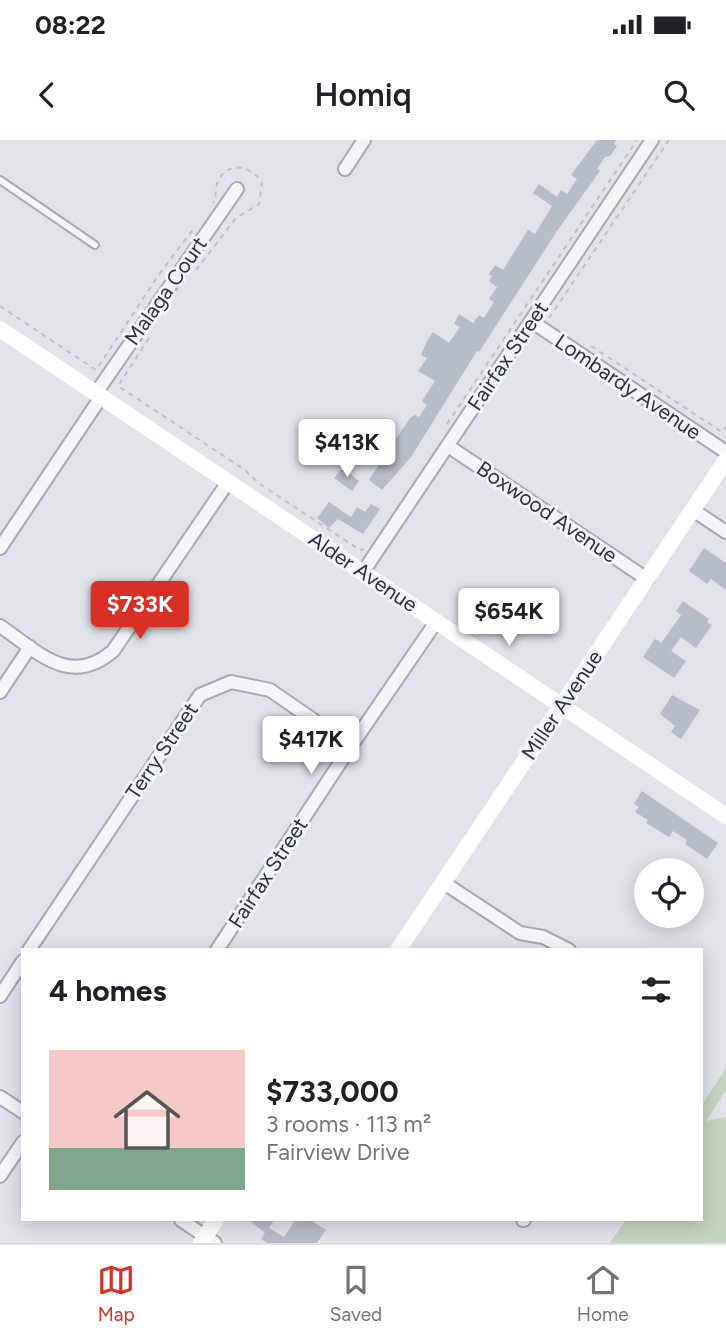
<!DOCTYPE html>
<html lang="en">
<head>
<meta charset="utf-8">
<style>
	body { margin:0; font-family:Figtree,sans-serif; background:#f6f6f6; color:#202124; height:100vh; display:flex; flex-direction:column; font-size:26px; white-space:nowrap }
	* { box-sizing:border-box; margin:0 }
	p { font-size:23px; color:#757577 }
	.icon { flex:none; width:38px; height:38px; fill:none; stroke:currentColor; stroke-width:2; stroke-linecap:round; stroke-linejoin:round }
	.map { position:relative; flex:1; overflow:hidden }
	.side { position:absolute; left:21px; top:808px; width:682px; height:273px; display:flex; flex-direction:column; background:#fff; border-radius:0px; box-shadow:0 4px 18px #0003 }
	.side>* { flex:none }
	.tools { position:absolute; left:634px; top:718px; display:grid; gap:14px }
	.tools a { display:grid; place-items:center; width:70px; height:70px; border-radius:50%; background:#fff; box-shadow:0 4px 18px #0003; font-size:35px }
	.price { position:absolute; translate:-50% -60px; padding:0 16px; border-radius:7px; background:#fff; color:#222; font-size:23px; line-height:46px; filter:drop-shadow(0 2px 4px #0008) }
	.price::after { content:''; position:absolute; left:50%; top:42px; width:21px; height:16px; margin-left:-10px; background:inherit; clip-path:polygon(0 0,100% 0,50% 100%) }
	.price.active { background:#d93025; color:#fff }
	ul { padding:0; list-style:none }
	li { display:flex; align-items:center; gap:21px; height:175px; padding:0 28px }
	li span { display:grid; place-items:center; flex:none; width:196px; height:140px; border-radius:0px; color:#555 }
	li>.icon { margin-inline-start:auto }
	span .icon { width:84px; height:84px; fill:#fffc; stroke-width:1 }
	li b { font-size:30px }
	h2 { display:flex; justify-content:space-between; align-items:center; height:84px; padding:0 28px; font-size:30px }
	.status { display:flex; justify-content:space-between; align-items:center; height:49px; padding:0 35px; background:#fff; direction:ltr }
	.status svg { height:19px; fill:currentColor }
	header { display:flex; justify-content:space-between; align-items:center; height:91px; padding:0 28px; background:#fff; font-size:32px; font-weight:600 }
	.tab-bar { display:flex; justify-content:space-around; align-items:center; height:98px; border-top:2px solid #e0e0e0; background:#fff; font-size:19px; color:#757577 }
	.tab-bar a { display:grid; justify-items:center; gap:4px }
	.tab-bar .active { color:#d93025 }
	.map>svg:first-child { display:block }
	.green { fill:#c6d3c1 }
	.building { fill:#b7bdc6 }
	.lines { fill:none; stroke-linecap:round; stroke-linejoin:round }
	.lane-casing { stroke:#a5abb3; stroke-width:10 }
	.street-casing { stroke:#a5abb3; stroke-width:16 }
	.path { stroke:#bec2c8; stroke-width:2; stroke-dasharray:5 5; stroke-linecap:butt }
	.lane { stroke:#f3f5f7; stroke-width:6 }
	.street { stroke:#f3f5f7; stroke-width:12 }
	.secondary { stroke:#fff; stroke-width:16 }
	.labels { text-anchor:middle; stroke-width:6; stroke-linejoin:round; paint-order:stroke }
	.street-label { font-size:21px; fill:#293241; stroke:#f0f3f7 }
</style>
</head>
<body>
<div class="status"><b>08:22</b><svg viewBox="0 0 49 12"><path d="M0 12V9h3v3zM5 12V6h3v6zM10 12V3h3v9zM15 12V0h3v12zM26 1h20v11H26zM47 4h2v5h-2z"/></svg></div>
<header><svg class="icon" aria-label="back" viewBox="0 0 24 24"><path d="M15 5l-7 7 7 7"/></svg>Homiq<svg class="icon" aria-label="search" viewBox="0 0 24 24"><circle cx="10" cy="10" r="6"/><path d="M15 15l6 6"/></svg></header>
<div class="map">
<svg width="726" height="1103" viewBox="0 0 726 1103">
	<rect width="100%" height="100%" fill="#e0e4e9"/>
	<path class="green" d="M726,928V950L706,981L726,977V1103H610L626,1080H702V965Z"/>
	<g class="building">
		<path d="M597,0H616L614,4L617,6L610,16L605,17L597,29L600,31L557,91L479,212L477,211L411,317L382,350L369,340L410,278L415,275L419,277L427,265L422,261L435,241L418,231L427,218L421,215L427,201L433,192L449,203L460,187L454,184L459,174L473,183L479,175L484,178L494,162L489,159L497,147L489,141L492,136L489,134L495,125L503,130L528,90L535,94L552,66L533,53L539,44L557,57L561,50L567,54L577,39L571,35Z"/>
		<path d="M343,328L359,341L352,351L334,338Z"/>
		<path d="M329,362L351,377L357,367L365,372L371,364L380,369L363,394L338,379L329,388L317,378Z"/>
		<path d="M704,408L726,423V450L711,439L707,444L689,431Z"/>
		<path d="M683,461L709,479L707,482L712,485L696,508L681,497L671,511L686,521L674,538L643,517L655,499L661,503L667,495L681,475L676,471Z"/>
		<path d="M672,555L700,570L681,599L671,592L675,586L660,574Z"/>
		<path d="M642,651L718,703L707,719L685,704L687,700L673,691L669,697L646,683L648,680L635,672L639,667L634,664Z"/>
		<path d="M249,1080H274L269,1088L284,1097L295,1080H311L326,1090L317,1103H267L261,1099L265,1093Z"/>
	</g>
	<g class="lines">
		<g class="lane-casing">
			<path id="lane" d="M0,40L95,105"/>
		</g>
		<g class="street-casing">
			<g id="street">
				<path d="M345,29L364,0"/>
				<path d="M531,181L726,312"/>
				<path d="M96,253L237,49"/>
				<path d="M448,306L647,439"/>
				<path d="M693,370L726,392"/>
				<path d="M0,408L101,257"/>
				<path d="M363,432L652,0"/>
				<path d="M0,486C38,512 70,548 113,511L228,342"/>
				<path d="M0,552L30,507"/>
				<path d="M444,743L520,793L543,797L569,810"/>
				<path d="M29,810L200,555L231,542L270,550L351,606"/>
				<path d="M217,810L351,606L436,482"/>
				<path d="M0,856L23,821"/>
				<path d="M0,957L23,972"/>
				<path d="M0,1036L23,1002"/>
				<path d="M181,1080L215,1103"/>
				<path d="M523,1080H524"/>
			</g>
		</g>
		<g class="path">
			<path d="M196,130L236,78L259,64L262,42C251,27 229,19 218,41C215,48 217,56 213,63"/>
			<path d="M0,166L96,230L160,133L195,87"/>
			<path d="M549,178L669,0"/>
			<path d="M149,198L118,246L245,330L257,342L360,410L364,409"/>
			<path d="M591,206L722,292L726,287"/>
			<path d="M447,284L637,0"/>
		</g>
		<use href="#lane" class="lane"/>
		<use href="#street" class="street"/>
		<g class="secondary">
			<path d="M0,189L726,676"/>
			<path d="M398,810L726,320"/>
			<path d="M201,1103L216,1080"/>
		</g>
	</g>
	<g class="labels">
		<g class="street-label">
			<text transform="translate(166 151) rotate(-55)" y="7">Malaga Court</text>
			<text transform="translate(508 216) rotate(-56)" y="7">Fairfax Street</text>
			<text transform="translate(628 247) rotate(34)" y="7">Lombardy Avenue</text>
			<text transform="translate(547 372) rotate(34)" y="7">Boxwood Avenue</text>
			<text transform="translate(363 432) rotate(34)" y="7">Alder Avenue</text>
			<text transform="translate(562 565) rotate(-56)" y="7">Miller Avenue</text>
			<text transform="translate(162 611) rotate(-56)" y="7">Terry Street</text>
			<text transform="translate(268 733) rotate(-57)" y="7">Fairfax Street</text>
		</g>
	</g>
</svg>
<div class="tools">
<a><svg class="icon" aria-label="locate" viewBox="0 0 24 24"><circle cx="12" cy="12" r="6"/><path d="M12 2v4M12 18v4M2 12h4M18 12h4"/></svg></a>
</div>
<b class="price" style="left:347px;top:339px">$413K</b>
<b class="price active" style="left:140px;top:501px">$733K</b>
<b class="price" style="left:509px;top:508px">$654K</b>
<b class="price" style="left:311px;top:636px">$417K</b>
<section class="side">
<h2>4 homes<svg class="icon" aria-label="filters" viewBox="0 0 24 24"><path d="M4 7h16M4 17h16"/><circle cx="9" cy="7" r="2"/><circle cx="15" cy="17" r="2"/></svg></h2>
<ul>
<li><span style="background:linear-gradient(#f6c9c9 70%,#7fa58c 0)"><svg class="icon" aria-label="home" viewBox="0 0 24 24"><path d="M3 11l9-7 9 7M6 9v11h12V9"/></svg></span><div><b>$733,000</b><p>3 rooms · 113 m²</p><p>Fairview Drive</p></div></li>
</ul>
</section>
</div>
<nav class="tab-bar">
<a class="active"><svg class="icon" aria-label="map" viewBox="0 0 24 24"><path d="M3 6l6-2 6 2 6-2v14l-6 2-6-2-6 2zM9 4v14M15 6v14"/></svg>Map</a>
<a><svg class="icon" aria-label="saved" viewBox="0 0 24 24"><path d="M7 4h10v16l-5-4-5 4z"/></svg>Saved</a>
<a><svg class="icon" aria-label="home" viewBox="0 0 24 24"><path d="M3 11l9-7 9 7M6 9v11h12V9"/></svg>Home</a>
</nav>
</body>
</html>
